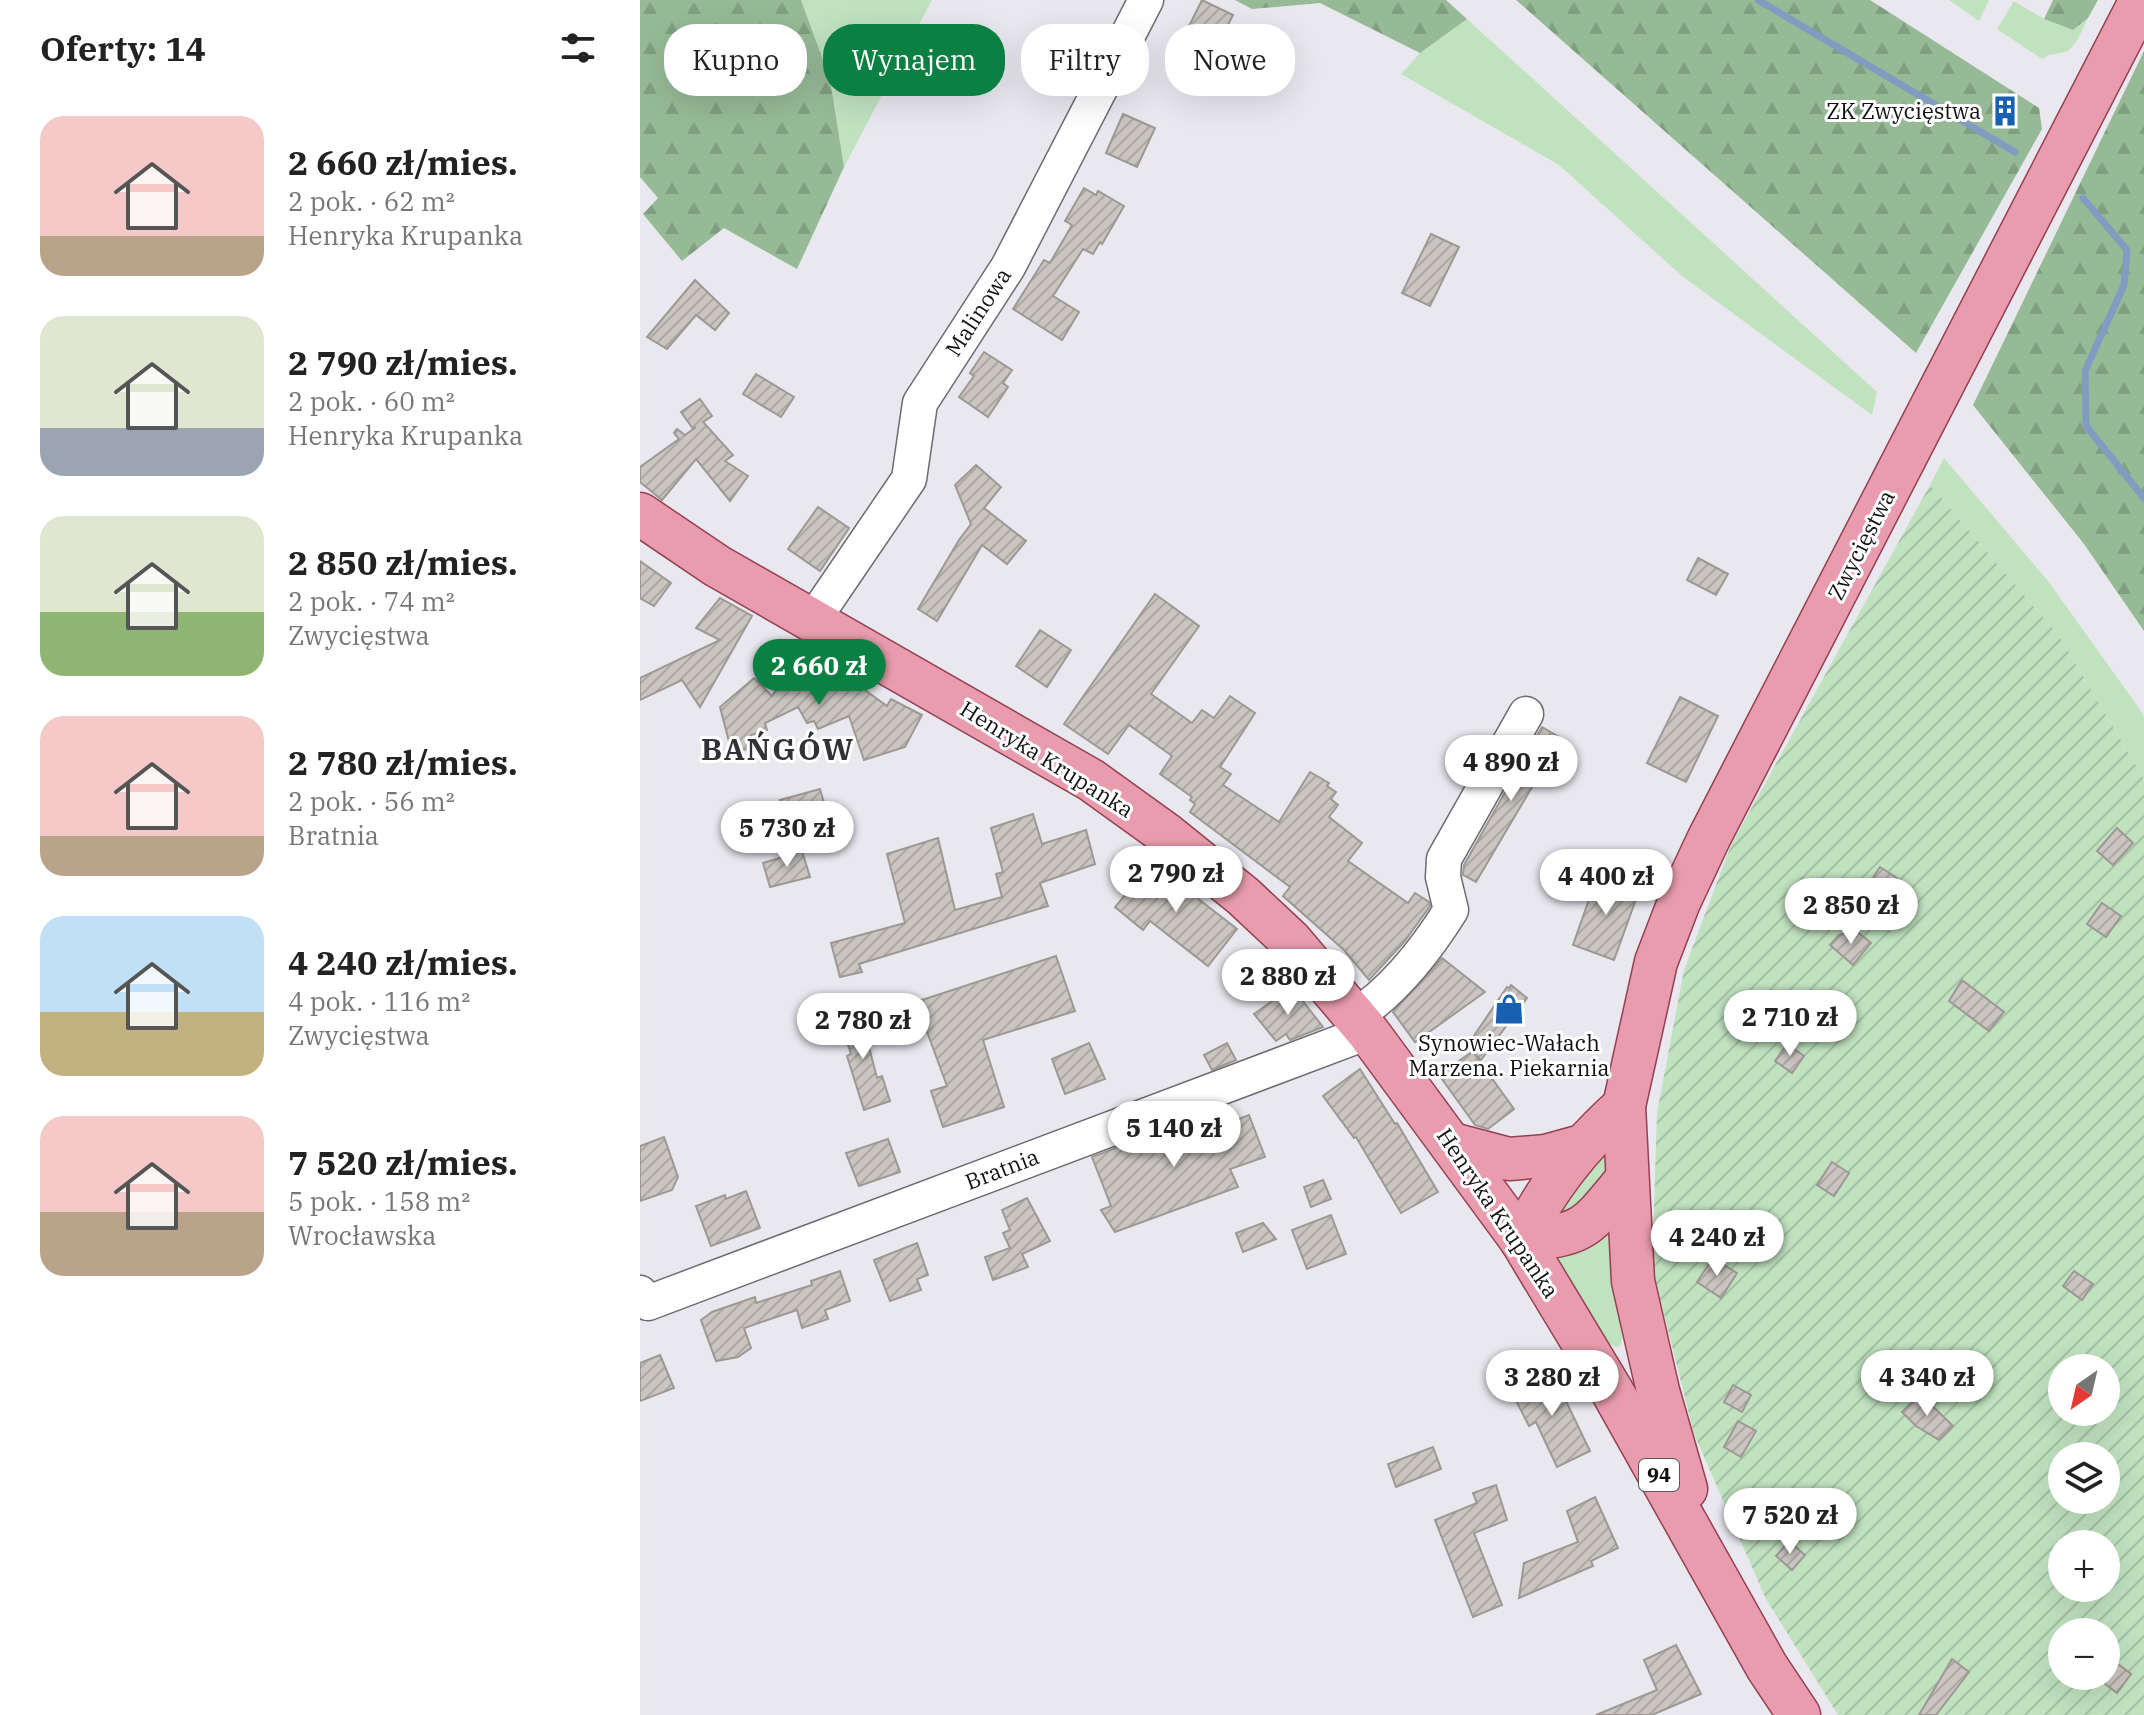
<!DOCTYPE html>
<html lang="pl">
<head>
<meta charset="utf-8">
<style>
	body { margin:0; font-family:"IBM Plex Serif",serif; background:#f2f2f2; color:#222; height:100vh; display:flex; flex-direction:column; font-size:30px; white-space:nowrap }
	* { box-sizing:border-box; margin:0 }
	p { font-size:26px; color:#767676 }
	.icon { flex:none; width:44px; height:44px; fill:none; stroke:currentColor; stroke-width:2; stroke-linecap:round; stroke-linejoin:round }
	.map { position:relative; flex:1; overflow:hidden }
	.details { display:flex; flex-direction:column; background:#fff; width:640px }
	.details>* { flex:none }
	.hud { position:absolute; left:24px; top:24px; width:760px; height:72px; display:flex; gap:16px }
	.needle { width:52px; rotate:214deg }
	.tools { position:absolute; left:1408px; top:1354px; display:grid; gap:16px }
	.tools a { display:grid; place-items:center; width:72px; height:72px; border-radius:50%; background:#fff; box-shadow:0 8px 32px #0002; font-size:40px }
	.price { position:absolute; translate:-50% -68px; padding:0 18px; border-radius:28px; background:#fff; color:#222; font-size:26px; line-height:52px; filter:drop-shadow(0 2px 4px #0008) }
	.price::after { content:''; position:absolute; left:50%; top:48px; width:24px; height:18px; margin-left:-12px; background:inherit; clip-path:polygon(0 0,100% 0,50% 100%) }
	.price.selected { background:#0b8043; color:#fff }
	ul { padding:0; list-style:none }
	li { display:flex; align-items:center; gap:24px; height:200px; padding:0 40px }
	li span { display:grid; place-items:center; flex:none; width:224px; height:160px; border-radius:24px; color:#555 }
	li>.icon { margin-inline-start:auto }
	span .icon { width:96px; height:96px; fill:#fffc; stroke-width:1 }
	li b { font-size:34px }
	h2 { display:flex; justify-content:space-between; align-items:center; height:96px; padding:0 40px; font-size:34px }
	.pill { padding:0 28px; border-radius:32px; background:#fff; box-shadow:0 8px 32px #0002; font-size:28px; line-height:72px }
	.pill.selected { background:#0b8043; color:#fff }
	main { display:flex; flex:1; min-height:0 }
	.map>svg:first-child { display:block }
	.grass { fill:#c0e2bf }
	.forest { fill:url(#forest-firs) }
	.garden { fill:url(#garden-furrows); fill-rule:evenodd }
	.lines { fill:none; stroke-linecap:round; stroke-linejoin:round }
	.stream { stroke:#819bc1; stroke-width:7 }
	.building { fill:url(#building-hatch); stroke:#9d9893; stroke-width:2 }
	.minor-casing { stroke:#6c6b71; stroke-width:37 }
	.major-casing { stroke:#944053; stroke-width:45 }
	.minor { stroke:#fff; stroke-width:34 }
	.major { stroke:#e99cad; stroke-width:42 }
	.labels { text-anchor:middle; stroke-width:6; stroke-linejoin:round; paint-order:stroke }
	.shield { fill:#fff; stroke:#58585a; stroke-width:2 }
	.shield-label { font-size:20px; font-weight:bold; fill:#111113 }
	.poi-label { font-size:22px; fill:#111113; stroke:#fff; text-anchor:end }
	.street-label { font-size:22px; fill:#111113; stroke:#fff }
	.district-label { font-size:30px; font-weight:bold; letter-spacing:2px; fill:#323137; stroke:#fff }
</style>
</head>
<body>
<main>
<section class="details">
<h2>Oferty: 14<svg class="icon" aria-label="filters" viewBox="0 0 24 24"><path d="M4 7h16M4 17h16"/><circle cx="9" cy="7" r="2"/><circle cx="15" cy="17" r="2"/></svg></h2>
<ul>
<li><span style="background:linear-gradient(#f6c9c9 75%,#b9a48a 0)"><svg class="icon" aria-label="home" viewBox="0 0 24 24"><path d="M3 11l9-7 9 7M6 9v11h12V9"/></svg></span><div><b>2 660 zł/mies.</b><p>2 pok. · 62 m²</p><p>Henryka Krupanka</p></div></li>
<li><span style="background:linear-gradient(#dfe7d0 70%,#9aa5b1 0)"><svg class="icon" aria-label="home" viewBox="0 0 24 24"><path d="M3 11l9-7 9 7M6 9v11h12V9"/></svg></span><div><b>2 790 zł/mies.</b><p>2 pok. · 60 m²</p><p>Henryka Krupanka</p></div></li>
<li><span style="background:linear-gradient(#dfe7d0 60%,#8fb573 0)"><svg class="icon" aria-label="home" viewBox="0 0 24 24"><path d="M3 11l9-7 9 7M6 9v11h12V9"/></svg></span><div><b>2 850 zł/mies.</b><p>2 pok. · 74 m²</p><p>Zwycięstwa</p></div></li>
<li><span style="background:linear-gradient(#f6c9c9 75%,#b9a48a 0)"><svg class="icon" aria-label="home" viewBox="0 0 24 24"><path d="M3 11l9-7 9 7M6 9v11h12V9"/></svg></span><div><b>2 780 zł/mies.</b><p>2 pok. · 56 m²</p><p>Bratnia</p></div></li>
<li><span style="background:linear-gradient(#bfe0f5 60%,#c2b280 0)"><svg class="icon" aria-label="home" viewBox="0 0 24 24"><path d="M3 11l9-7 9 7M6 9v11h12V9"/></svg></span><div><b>4 240 zł/mies.</b><p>4 pok. · 116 m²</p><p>Zwycięstwa</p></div></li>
<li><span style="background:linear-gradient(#f6c9c9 60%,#b9a48a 0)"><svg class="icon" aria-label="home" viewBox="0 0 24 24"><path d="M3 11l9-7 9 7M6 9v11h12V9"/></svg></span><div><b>7 520 zł/mies.</b><p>5 pok. · 158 m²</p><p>Wrocławska</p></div></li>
</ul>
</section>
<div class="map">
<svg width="1504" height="1715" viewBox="0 0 1504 1715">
	<defs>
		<pattern id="forest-firs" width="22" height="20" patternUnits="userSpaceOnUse" patternTransform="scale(2)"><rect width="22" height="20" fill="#96ba96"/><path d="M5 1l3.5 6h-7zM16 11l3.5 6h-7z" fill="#809f80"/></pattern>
		<pattern id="garden-furrows" width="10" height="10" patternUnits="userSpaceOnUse" patternTransform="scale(2)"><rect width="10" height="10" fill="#c0e2bf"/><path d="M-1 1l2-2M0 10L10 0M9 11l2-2" fill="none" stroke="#a4c1a3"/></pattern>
		<pattern id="building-hatch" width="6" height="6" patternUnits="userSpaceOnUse" patternTransform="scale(2)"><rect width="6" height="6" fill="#cac5c0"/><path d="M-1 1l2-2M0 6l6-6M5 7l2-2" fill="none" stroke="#aca8a4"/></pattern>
	</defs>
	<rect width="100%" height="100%" fill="#e9e8ef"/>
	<g class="grass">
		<path d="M161,0H292L204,167L190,79Z"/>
		<path d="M1309,0H1349L1339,21Z"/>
		<path d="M1374,1L1404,19L1432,30L1448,18C1443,27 1437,46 1427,51C1418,55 1411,52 1402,59L1357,29Z"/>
		<path d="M827,19L1237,392L1232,415L1042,276L919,165L761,74L780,53Z"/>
		<path d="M1304,458L1408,581L1501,711L1504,717V779L1419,636L1290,485Z"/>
		<path d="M966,1146L972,1179L937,1218L905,1214Z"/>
		<path d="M973,1221L982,1339L980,1346L976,1347L969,1344L908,1247Z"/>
	</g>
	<g class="forest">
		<path d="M0,0H161L190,79L204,167L157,269L84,228L42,261L3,214L18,198L0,177Z"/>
		<path d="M595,0H806L827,19L780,53L680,3L612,9Z"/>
		<path d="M876,0H1230L1399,108L1402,129L1276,353Z"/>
		<path d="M1413,0H1458L1448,18L1433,30L1404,19Z"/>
		<path d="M1504,51V631L1444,544L1333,405Z"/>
	</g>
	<path class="garden" d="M1290,485L1419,636L1504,779V1715H1198L1126,1599L1054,1434L1012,1266L1017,1113L1044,970L1091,845ZM1422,1368H1466V1412H1422ZM1422,1456H1466V1500H1422ZM1422,1544H1466V1588H1422ZM1422,1632H1466V1676H1422Z"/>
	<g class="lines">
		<g class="stream">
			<path d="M1118,0L1375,152"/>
			<path d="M1443,198L1487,250L1484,285L1445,371L1446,426L1504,498"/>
		</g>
	</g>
	<g class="building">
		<path d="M562,0L593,15L576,49L545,34Z"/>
		<path d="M483,114L515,128L497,167L466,153Z"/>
		<path d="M444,188L456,195L458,191L484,206L462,244L460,242L453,254L443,249L413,296L439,312L422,340L373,309L404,260L410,263L432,225L425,221Z"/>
		<path d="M791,234L819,247L790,306L762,293Z"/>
		<path d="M55,280L89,313L75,330L56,315L27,349L7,337Z"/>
		<path d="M344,352L372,370L363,383L368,387L348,417L319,397L334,376L330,373Z"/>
		<path d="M116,374L154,397L141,417L103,394Z"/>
		<path d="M60,399L72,416L63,422L93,455L85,461L108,476L90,501L56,459L22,500L0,482V467L39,439L34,433L37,429L45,435L56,427L53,429L41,412Z"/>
		<path d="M336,465L361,487L344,508L386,541L367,564L342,545L297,621L278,609L319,540L331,524L315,485Z"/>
		<path d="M178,507L209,528L180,571L148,549Z"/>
		<path d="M1058,558L1088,574L1076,595L1047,580Z"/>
		<path d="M0,561L31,583L14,606L0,598Z"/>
		<path d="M515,594L559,626L511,694L552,723L562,710L574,718L590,696L615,713L580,767L591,774L583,785L639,822L670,772L689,783L687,786L696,792L691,799L698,805L689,817L722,843L708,861L768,903L775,893L789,902L790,906L764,942L729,980L704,950L643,896L650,887L550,812L555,804L550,800L552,797L520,774L532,756L489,725L468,754L424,724Z"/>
		<path d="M80,598L112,616L60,707L42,680L0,700V678L80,640L56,628Z"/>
		<path d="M400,630L431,650L407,687L376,666Z"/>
		<path d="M161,646L204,671L203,674L247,706L251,699L282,715L265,747L224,760L209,716L178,729L174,721L167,723L158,707L125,723L127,730L111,735L114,747L92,753L80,707L114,678L132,696Z"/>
		<path d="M1040,697L1078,716L1046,782L1007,763Z"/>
		<path d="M902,727L921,738L836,882L823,875L824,865Z"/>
		<path d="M180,789L195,841L154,852L140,800Z"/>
		<path d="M393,814L402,844L446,830L455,864L400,883L408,906L219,964L222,972L200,977L191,943L265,923L247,854L298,838L315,910L362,897L356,874L363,872L351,828Z"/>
		<path d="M1477,828L1493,843L1473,865L1457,851Z"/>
		<path d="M162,851L170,877L130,887L123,863Z"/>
		<path d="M512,863L597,929L568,966L510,921L503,930L475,907Z"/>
		<path d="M1240,867L1260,880L1246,900L1227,886Z"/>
		<path d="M958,874L1000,888L974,960L933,945Z"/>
		<path d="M1462,903L1481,916L1466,937L1447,924Z"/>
		<path d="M1215,930L1231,943L1213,965L1190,945L1199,935Z"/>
		<path d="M416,956L435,1011L343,1040L364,1107L303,1127L291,1091L307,1086L276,1002Z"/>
		<path d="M802,958L845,992L775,1042L753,1012Z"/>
		<path d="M1322,980L1364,1012L1349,1031L1309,1001Z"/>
		<path d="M871,985L887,998L841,1060L833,1052L874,1109L848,1129L835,1125L799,1075L833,1051L827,1046L867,987L869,988Z"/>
		<path d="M652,987L683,1027L650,1040L646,1034L636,1041L614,1014Z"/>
		<path d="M219,1008L237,1078L242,1076L250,1101L224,1110L207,1056L211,1054L198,1014Z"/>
		<path d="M449,1043L465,1079L425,1094L412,1059Z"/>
		<path d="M587,1043L596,1060L572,1070L564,1055Z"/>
		<path d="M1147,1044L1164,1056L1152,1073L1135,1061Z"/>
		<path d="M720,1069L755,1124L757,1123L798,1192L761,1213L716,1137L714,1138L683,1096Z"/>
		<path d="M609,1115L625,1157L590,1169L598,1187L475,1232L461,1210L471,1206L452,1157L555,1118L560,1134Z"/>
		<path d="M24,1137L38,1177L32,1190L0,1201V1146Z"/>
		<path d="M248,1139L260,1172L219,1186L206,1153Z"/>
		<path d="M1192,1162L1209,1173L1194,1196L1177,1185Z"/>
		<path d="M683,1180L691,1199L671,1207L664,1187Z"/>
		<path d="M106,1191L120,1228L71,1246L56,1206L85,1195L86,1199Z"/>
		<path d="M387,1198L410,1241L382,1254L388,1267L353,1280L345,1257L370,1248L363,1233L370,1230L362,1210Z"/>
		<path d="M691,1215L706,1254L667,1269L652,1230Z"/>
		<path d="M623,1223L636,1239L603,1252L596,1233Z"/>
		<path d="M277,1243L288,1275L277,1279L281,1290L250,1301L234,1260Z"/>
		<path d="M1073,1258L1097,1273L1081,1298L1057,1282Z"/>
		<path d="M200,1271L210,1301L185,1310L188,1319L162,1328L157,1310L104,1328L111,1348L98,1357L76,1361L61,1320L72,1312L115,1297L116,1303L172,1285L171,1281Z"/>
		<path d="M1434,1271L1453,1284L1442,1300L1423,1286Z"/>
		<path d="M20,1355L34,1388L0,1401V1363Z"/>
		<path d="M911,1370L950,1451L917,1467L896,1422L889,1426L871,1391Z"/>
		<path d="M1093,1385L1111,1395L1102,1412L1084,1402Z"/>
		<path d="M1280,1394L1313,1426L1299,1440L1276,1426L1262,1412Z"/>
		<path d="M1098,1421L1116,1431L1101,1457L1084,1447Z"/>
		<path d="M793,1447L801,1469L756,1487L748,1464Z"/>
		<path d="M856,1485L867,1520L834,1533L862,1605L833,1617L795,1520L837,1503L833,1493Z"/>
		<path d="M955,1497L978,1548L951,1561L953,1566L879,1598L884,1563L938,1542L927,1511Z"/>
		<path d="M1149,1541L1165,1555L1152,1570L1136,1556Z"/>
		<path d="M1036,1645L1061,1694L1012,1715H956L1017,1690L1004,1660Z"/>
		<path d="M1312,1659L1329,1672L1296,1715H1279Z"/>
		<path d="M1474,1661L1491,1674L1477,1693L1460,1680L1466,1676Z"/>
	</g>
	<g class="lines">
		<g class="minor-casing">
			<g id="minor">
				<path d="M173,620L269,479L280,403L368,267L506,0"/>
				<path d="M714,1017C754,991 786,950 811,910L803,877L804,859L886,714"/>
				<path d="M0,1293L8,1303L728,1032"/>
			</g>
		</g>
		<g class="major-casing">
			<g id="major">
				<path d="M0,514L77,566L451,780L526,834L603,896L651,941L728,1032L881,1240L972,1391L1127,1667L1159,1715"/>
				<path d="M812,1144L869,1159L906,1156L942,1146"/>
				<path d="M881,1240C906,1188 941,1144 984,1106"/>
				<path d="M881,1240C946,1235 946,1228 987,1179"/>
				<path d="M1046,1489L1018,1391L993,1281L984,1106L1016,962L1039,902L1069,838L1501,0"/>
			</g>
		</g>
		<use href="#minor" class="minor"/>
		<use href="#major" class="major"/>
	</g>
	<defs>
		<g id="building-bare" transform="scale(2.4)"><path d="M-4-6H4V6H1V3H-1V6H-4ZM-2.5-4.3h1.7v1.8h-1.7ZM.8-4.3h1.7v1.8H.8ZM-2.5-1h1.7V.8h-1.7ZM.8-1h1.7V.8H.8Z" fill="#1a60b0" stroke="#fff" stroke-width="2.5" paint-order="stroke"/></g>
		<g id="shop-bare" transform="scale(2.4)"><path d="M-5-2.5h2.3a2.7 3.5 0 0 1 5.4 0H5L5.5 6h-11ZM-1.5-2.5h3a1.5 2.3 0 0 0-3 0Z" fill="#1a60b0" stroke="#fff" stroke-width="2.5" paint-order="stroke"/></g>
	</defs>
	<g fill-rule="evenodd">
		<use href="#building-bare" x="1365" y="111"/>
		<use href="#shop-bare" x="869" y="1009"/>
	</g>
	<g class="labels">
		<rect class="shield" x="999" y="1459" width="40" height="32" rx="6"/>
		<g class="shield-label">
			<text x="1019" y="1482">94</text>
		</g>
		<g class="poi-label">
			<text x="1341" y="119">ZK Zwycięstwa</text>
			<text x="869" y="1051" text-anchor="middle">Synowiec-Wałach<tspan x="869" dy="25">Marzena. Piekarnia</tspan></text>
		</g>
		<g class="street-label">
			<text transform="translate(338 312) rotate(-57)" y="8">Malinowa</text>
			<text transform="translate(1221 545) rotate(-63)" y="8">Zwycięstwa</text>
			<text transform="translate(407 759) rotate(32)" y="8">Henryka Krupanka</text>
			<text transform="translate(362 1169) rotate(-21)" y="8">Bratnia</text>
			<text transform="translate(858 1213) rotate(56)" y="8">Henryka Krupanka</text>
		</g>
		<g class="district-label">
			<text x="138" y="760">BAŃGÓW</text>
		</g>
	</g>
</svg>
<div class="tools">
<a><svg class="needle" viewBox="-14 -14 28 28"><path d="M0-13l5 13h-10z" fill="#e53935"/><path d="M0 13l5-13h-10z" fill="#767676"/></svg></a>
<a><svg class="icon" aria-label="layers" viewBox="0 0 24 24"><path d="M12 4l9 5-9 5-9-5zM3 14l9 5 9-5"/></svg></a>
<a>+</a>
<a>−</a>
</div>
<b class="price selected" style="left:179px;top:707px">2 660 zł</b>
<b class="price" style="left:871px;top:803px">4 890 zł</b>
<b class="price" style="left:147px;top:869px">5 730 zł</b>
<b class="price" style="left:536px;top:914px">2 790 zł</b>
<b class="price" style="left:966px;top:917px">4 400 zł</b>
<b class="price" style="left:1211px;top:946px">2 850 zł</b>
<b class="price" style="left:648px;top:1017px">2 880 zł</b>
<b class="price" style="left:1150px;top:1058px">2 710 zł</b>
<b class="price" style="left:223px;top:1061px">2 780 zł</b>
<b class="price" style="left:534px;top:1169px">5 140 zł</b>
<b class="price" style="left:1077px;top:1278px">4 240 zł</b>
<b class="price" style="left:912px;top:1418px">3 280 zł</b>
<b class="price" style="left:1287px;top:1418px">4 340 zł</b>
<b class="price" style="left:1150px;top:1556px">7 520 zł</b>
<div class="hud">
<a class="pill">Kupno</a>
<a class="pill selected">Wynajem</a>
<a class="pill">Filtry</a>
<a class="pill">Nowe</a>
</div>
</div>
</main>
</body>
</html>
